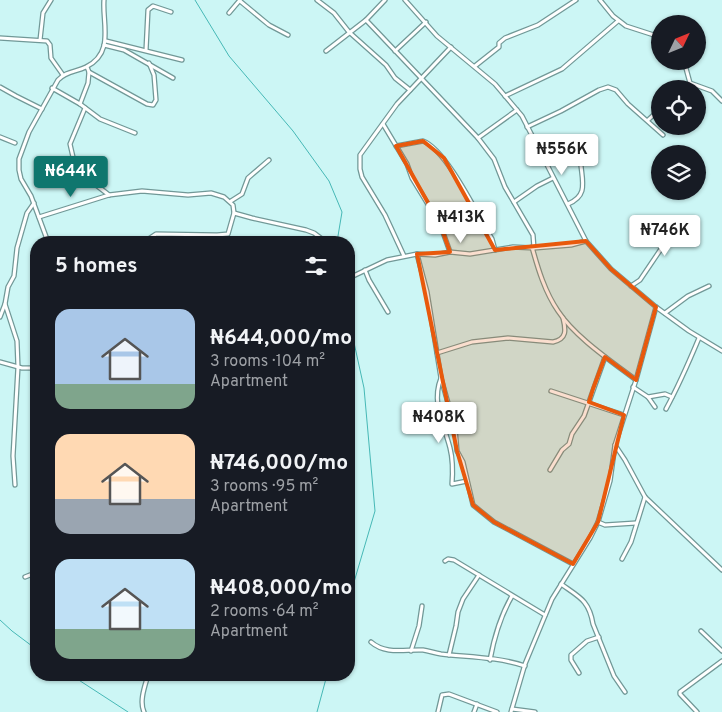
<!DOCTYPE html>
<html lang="en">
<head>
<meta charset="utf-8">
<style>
	body { margin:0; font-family:Overpass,sans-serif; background:#20242c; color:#f1f3f6; height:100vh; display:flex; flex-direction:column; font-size:19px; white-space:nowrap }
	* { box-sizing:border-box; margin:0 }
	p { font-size:16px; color:#9ea1a6 }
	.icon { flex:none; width:28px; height:28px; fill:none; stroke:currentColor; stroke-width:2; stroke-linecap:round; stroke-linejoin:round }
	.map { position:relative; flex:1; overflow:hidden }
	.details { position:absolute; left:30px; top:236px; width:325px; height:445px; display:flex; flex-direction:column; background:#171b24; border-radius:20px; box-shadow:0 1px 4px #0004 }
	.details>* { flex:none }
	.needle { width:32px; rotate:47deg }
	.buttons { position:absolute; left:651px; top:15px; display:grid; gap:10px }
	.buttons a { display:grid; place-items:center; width:55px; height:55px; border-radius:50%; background:#171b24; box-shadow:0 1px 4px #0004; font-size:25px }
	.price { position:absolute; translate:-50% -42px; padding:0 11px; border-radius:5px; background:#fff; color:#222; font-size:16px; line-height:32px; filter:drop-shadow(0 1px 2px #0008) }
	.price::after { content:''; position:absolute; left:50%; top:30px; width:15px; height:11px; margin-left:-8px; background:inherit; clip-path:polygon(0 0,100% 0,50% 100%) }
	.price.active { background:#0f766e; color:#fff }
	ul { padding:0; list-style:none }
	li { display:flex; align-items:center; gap:15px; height:125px; padding:0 25px }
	li span { display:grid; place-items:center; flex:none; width:140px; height:100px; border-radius:15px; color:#555 }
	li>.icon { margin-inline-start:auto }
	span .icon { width:60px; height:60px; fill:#fffc; stroke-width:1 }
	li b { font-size:21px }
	h2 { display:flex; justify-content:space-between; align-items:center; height:60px; padding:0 25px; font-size:21px }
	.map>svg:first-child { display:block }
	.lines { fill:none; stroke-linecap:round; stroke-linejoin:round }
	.stream { stroke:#46b8b6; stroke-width:1 }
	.street-casing { stroke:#719897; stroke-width:5.5 }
	.street { stroke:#fff; stroke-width:3 }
	.marked { fill:#e8590c; fill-opacity:0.2; stroke:#e8590c; stroke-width:4; stroke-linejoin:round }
</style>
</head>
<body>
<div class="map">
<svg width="722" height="712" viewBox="0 0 722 712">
	<rect width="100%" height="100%" fill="#ccf6f5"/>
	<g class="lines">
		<g class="stream">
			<path d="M195,0L229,56L293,131L329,181L342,212L337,242"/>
			<path d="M349,320L364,388L375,511L349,599"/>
			<path d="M0,620L12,631L36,649"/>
			<path d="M71,675L128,712"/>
			<path d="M317,712L327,675"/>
		</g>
		<g class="street-casing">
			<g id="street">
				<path d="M317,0L334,13L349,32L386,65L395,78L410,90"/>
				<path d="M405,0L437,36L495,84L522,116L586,241L611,269L656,307L689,331L722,351"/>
				<path d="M600,0L613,16L626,26L660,37"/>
				<path d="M240,1L269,25L288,35"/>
				<path d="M229,13L240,0"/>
				<path d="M366,20L478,138L494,159L505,187L533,235L534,248"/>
				<path d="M0,38L47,41L50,45L51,58L63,75"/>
				<path d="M40,40L43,13L51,0"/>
				<path d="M106,41L182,60"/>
				<path d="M104,45L124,50L173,78"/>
				<path d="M146,50L148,10L153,6L171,12"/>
				<path d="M326,51L366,20L385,0"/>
				<path d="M395,51L426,22"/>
				<path d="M475,66L499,47V43L505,38L538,25L576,0"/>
				<path d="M87,67L89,72L147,104L153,105L156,100L154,75L149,63"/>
				<path d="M690,83L712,91L722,101"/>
				<path d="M0,87L16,96L42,109"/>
				<path d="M52,88L80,104L100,119L135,133"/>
				<path d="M679,89L690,83L684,61"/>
				<path d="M505,96L562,69L618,21"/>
				<path d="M80,104L88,83L89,72"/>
				<path d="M85,108L70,144L73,157L78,168L87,178L109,195"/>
				<path d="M648,120L660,109"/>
				<path d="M383,124L407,164L412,178L440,224L450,252"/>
				<path d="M527,127L561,111L599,90L608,87L616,90L628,104L663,135"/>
				<path d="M0,137L15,143"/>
				<path d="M478,138L517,110"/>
				<path d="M396,146L423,141C447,150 478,216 492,239L495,250"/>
				<path d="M231,201L242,194L248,178L269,160"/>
				<path d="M514,202L537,186L553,178"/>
				<path d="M568,204C587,196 583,184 581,166"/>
				<path d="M234,213L252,218L306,230L314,233L326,242"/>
				<path d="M39,217L109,195L142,191L188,195L211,193L224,197L233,205L234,213L228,234L217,235L156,234L144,242"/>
				<path d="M48,242L31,196L21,179L19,170V159L29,132L58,80C66,71 76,72 86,67C115,53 102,23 104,0"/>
				<path d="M532,247C538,269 545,292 558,311C575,337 611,361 636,380"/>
				<path d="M417,254L427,292L441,378L455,428L457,451L463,462L473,505L494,522L573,564"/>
				<path d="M404,256L385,215L362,177L360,169V155L397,104L451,47"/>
				<path d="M365,270L369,280L388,312"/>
				<path d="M349,278L387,260L417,254L435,255L450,252L470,254L513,247L534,248L571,245L586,241"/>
				<path d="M631,286L640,280L665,243L696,221"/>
				<path d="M665,313L688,296L709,286"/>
				<path d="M0,317L5,304"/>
				<path d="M437,353L472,342L508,338L553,342C567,339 566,330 563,318"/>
				<path d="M0,362L22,368H36"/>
				<path d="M441,378C431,403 444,424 450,448C453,460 453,471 452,484L467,481"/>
				<path d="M633,387L648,397L665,394L672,397"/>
				<path d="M551,391L624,415"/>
				<path d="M648,397L655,407"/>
				<path d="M666,409C679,385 689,362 699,338"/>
				<path d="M615,445L625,460L645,497L722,570"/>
				<path d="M550,470L562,450L569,444L572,434L584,416L605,357"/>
				<path d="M15,485L13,456L18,367L17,341L5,304L8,287L14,276L17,248L27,213L34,203"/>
				<path d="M598,522L605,525L636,523"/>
				<path d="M349,527L350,529"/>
				<path d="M622,559L631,542L645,497"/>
				<path d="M445,561L448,559L454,560L545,615"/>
				<path d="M25,577L30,575H36"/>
				<path d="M561,584C579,597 589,600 593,624L614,676L625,692"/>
				<path d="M701,631L722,651"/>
				<path d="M371,642C386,655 405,649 423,650C429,651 435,653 441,654C468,657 499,657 525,666"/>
				<path d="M411,651L419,626L422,606"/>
				<path d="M449,655L456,626L458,612L463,599L479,575"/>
				<path d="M490,660C494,638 501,615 512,596"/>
				<path d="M579,673L571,660V655L587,641L599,637"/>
				<path d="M265,675V676"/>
				<path d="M512,709L535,712"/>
				<path d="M144,712C139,701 145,686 148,675"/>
				<path d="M438,712L442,695L449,694L497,712"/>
				<path d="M474,712L477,704"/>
				<path d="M511,712L525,664L552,599L590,538L598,522L610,481L615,445L636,380L656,307"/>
				<path d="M697,712L680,694V692L722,661"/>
			</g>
		</g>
		<use href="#street" class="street"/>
	</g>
	<path class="marked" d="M423,141L444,158L495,250L586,241L611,269L656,307L636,380L605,357L593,389L589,402L624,415L598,522L573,564L494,522L473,505L457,451L417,254L450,252L440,224L396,146Z"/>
</svg>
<div class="buttons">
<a><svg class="needle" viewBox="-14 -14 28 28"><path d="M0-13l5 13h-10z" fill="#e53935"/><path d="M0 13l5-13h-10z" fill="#9ea1a6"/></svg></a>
<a><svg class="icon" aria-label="locate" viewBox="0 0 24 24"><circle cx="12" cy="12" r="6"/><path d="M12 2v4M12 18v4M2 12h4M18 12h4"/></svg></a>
<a><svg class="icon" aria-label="layers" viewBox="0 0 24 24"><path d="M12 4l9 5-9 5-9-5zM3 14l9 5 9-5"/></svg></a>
</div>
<b class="price" style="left:562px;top:176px">₦556K</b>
<b class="price active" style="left:71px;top:198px">₦644K</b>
<b class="price" style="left:461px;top:244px">₦413K</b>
<b class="price" style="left:665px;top:257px">₦746K</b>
<b class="price" style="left:439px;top:444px">₦408K</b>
<section class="details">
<h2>5 homes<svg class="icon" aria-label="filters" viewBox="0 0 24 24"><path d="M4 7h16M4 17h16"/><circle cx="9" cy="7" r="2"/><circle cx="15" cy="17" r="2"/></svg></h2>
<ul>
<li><span style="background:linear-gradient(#a9c7e8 75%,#7fa58c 0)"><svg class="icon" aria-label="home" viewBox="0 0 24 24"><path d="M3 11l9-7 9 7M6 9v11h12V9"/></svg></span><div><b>₦644,000/mo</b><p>3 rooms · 104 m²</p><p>Apartment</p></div></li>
<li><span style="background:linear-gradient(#ffd9b3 65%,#9aa5b1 0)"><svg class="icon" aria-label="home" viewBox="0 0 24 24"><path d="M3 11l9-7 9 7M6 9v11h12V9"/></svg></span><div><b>₦746,000/mo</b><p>3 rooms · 95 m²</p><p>Apartment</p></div></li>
<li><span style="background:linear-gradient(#bfe0f5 70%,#7fa58c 0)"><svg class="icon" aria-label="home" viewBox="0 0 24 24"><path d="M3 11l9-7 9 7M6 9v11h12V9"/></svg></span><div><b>₦408,000/mo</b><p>2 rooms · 64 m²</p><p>Apartment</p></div></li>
</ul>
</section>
</div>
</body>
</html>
